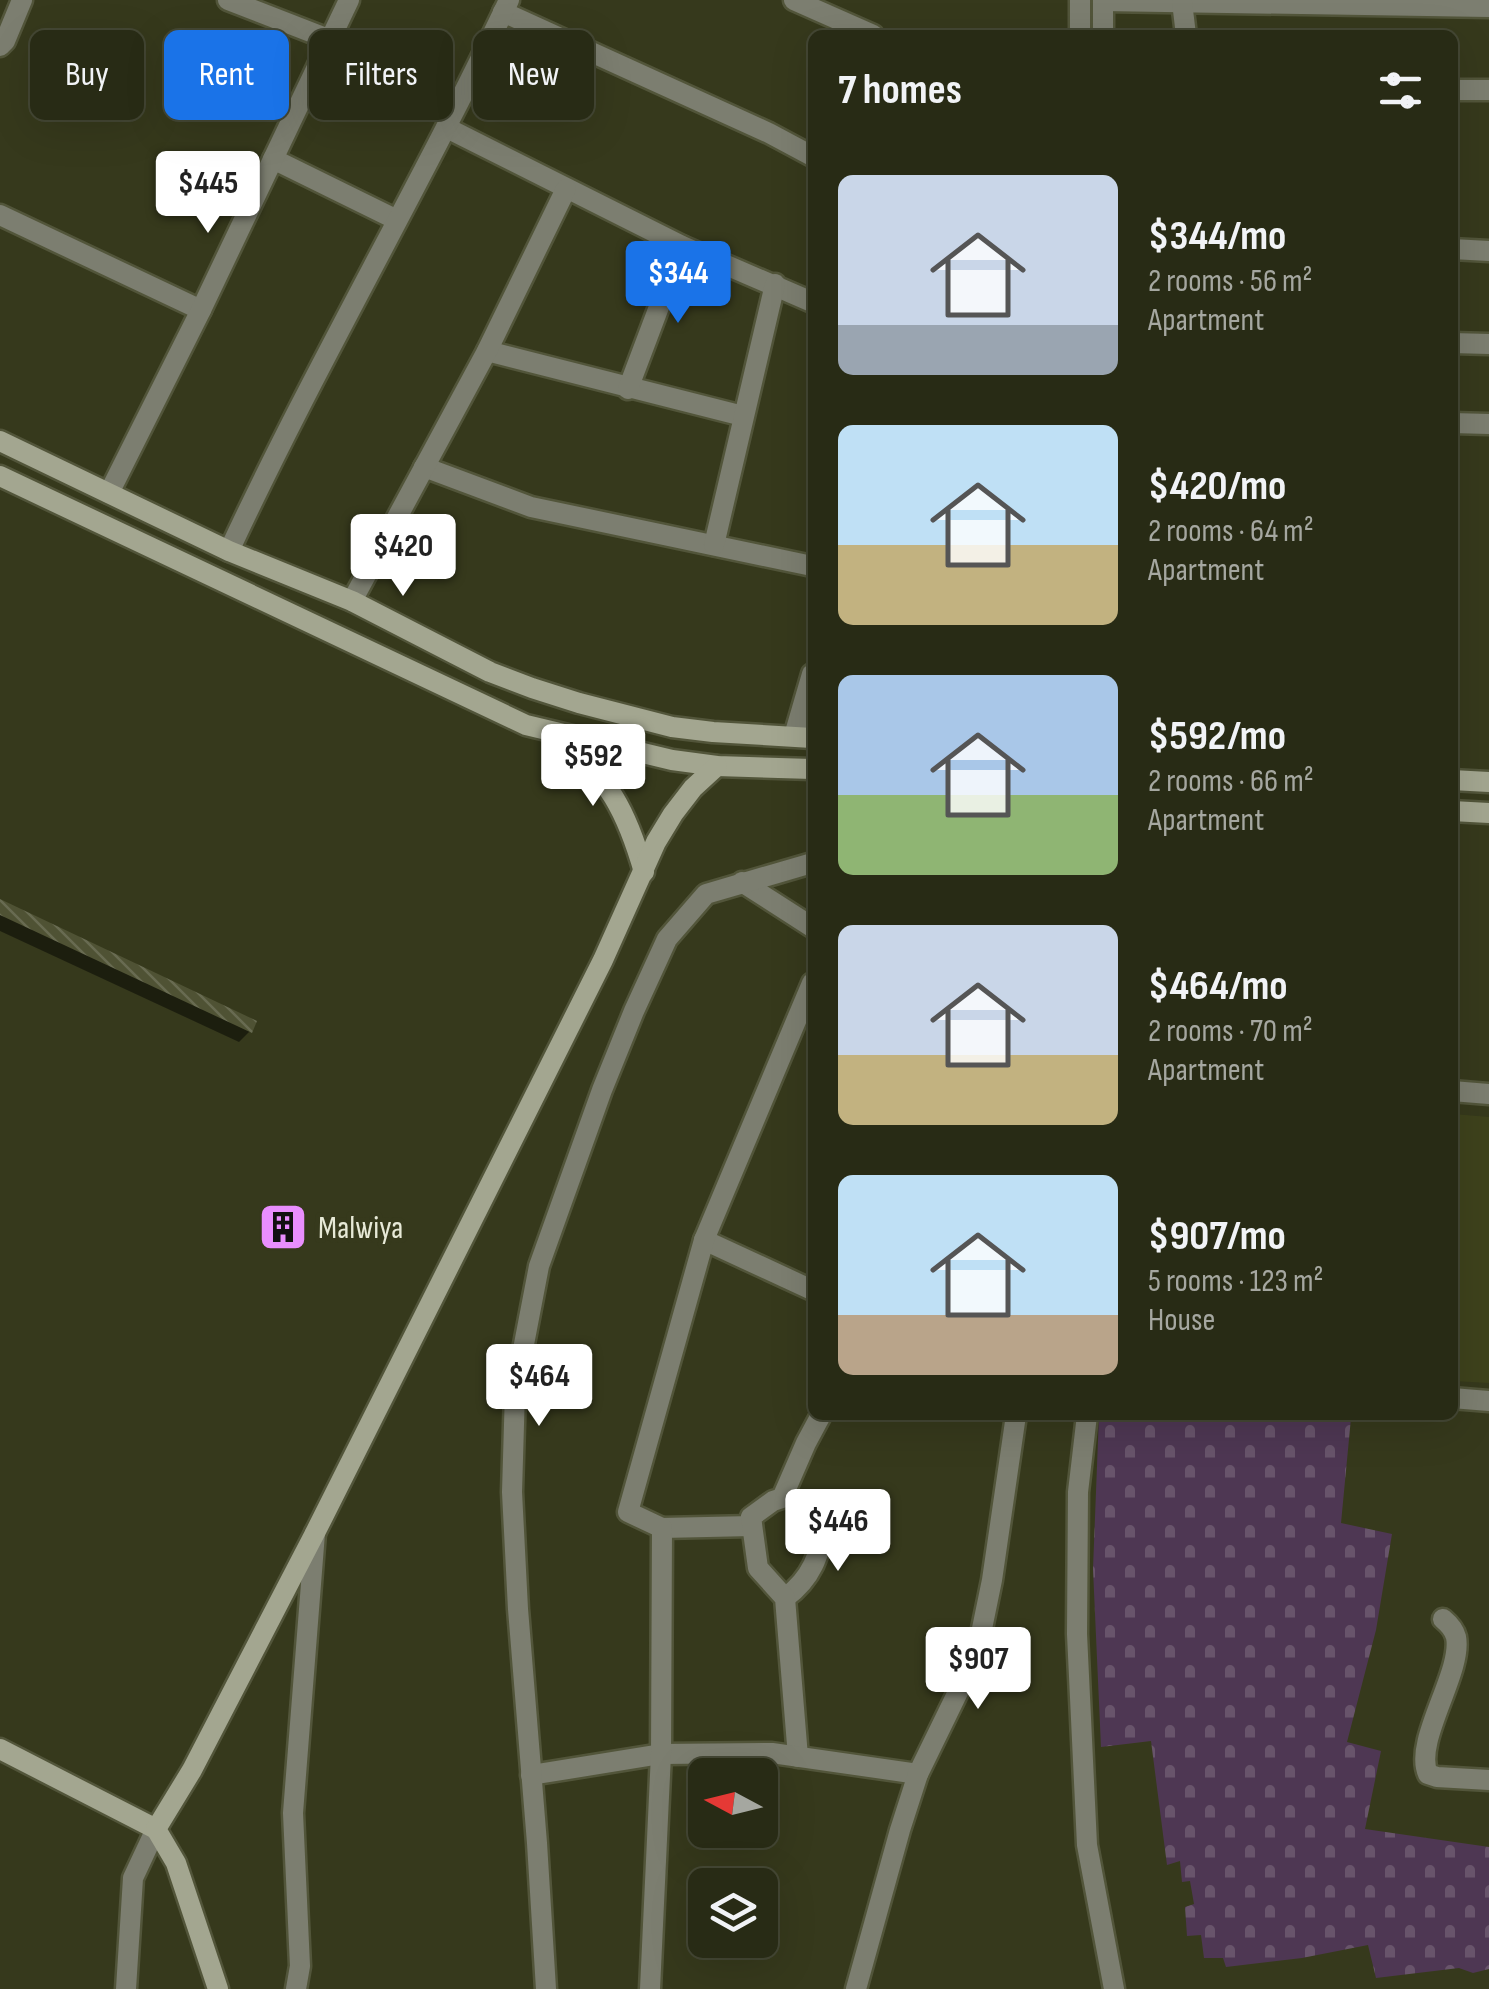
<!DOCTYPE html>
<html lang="en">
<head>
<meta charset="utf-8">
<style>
	body { margin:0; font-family:"Sofia Sans Condensed",sans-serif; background:#30331e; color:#f1f3f6; height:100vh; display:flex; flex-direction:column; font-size:38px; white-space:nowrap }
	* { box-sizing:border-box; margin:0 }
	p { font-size:32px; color:#a5a7a0 }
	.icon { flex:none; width:55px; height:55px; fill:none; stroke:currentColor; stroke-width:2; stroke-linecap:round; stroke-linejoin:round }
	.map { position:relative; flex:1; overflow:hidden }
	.side { position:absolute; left:808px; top:30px; width:650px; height:1390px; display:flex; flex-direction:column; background:#282b15; border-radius:15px; box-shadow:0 10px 40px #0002,0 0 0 2px #444734 }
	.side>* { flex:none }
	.top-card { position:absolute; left:30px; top:30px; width:628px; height:90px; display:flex; gap:20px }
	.needle { width:65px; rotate:277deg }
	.tools { position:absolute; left:688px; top:1758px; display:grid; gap:20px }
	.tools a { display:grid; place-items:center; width:90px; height:90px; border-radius:15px; background:#282b15; box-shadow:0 10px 40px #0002,0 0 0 2px #444734; font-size:50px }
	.price { position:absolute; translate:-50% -85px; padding:0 22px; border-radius:10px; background:#fff; color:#222; font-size:32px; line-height:65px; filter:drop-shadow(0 2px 5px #0008) }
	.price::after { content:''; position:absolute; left:50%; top:60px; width:30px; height:22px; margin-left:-15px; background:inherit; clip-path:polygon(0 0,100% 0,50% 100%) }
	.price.on { background:#1a73e8; color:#fff }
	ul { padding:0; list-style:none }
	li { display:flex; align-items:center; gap:30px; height:250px; padding:0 30px }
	li span { display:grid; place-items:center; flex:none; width:280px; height:200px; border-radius:15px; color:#555 }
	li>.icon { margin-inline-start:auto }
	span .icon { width:120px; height:120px; fill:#fffc; stroke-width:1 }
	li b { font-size:42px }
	h2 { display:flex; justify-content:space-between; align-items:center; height:120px; padding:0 30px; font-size:42px }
	.chip { padding:0 35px; border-radius:15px; background:#282b15; box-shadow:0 10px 40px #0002,0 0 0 2px #444734; font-size:35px; line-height:90px }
	.chip.on { background:#1a73e8; color:#fff }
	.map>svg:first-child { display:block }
	.built { fill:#3e421c }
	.cemetery { fill:url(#cemetery-stones) }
	.shadow { fill:#0007 }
	.building { fill:url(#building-back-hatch) }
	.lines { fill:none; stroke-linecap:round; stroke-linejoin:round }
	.minor-casing { stroke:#52553a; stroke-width:25 }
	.tertiary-casing { stroke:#52553a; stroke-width:25 }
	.secondary-casing { stroke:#52553a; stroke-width:25 }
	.minor { stroke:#7c7e70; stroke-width:20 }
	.tertiary { stroke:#7c7e70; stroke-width:20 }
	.secondary { stroke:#a3a690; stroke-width:20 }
	.labels { text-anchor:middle; stroke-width:10; stroke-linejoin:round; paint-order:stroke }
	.poi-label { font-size:32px; fill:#e7e9d7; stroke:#36391c; text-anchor:start }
</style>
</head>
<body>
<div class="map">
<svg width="1489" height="1989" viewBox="0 0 1489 1989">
	<defs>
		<pattern id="cemetery-stones" width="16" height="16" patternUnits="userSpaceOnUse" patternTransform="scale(2.5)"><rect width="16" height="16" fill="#4e3753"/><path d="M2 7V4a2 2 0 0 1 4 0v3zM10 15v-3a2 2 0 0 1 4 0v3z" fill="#68546b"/></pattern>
		<pattern id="building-back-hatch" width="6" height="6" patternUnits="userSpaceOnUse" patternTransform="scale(2.5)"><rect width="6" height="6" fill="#4f5234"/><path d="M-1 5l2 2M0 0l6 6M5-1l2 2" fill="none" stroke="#686b51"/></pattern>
	</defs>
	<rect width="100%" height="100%" fill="#36391c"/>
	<path class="built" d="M1453,1114L1489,1117V1383L1453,1381Z"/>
	<path class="cemetery" d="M1099,1415H1316L1351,1418L1341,1523L1392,1534L1376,1630L1347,1742L1381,1751L1365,1829L1489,1847V1969L1473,1973L1459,1968L1376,1978L1368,1945L1302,1958L1226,1967L1223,1958H1204L1201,1935L1187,1936L1185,1907L1194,1904L1190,1881L1182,1882L1180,1861L1167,1865L1151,1741L1101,1747L1093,1569Z"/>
	<path class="shadow" d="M0,902L250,1031L239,1042L0,931Z"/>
	<path class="building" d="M0,899L257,1021L252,1033L0,915Z"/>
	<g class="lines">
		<g class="minor-casing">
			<g id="minor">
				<path d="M228,0L331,40"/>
				<path d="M794,0L873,35"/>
				<path d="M1103,1L1489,7"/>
				<path d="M1182,2L1186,35"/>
				<path d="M503,12L769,133L812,156"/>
				<path d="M0,46L5,41L22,0"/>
				<path d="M1452,90H1489"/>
				<path d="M447,128L682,246L812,302"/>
				<path d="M273,159L397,220"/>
				<path d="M0,215L201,310"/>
				<path d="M1452,249L1489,251"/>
				<path d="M1452,343L1489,344"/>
				<path d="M487,351L743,416"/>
				<path d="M628,389L682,246"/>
				<path d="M1452,423L1489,424"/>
				<path d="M424,467L531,507L812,566"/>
				<path d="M109,493L201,310L349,0"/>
				<path d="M714,545L775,284"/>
				<path d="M229,551C316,364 421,186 509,0"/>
				<path d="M352,601L487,351L566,189"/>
				<path d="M794,736L812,674"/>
				<path d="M742,882L812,927"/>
				<path d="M1452,1091L1489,1094"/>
				<path d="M704,1240L812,1290"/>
				<path d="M1452,1398L1489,1401"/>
				<path d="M1087,1415L1078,1492L1077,1634L1087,1845L1114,1989"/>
				<path d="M662,1528L752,1526"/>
				<path d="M785,1598C818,1574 820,1546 830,1509"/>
				<path d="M1443,1619C1449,1624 1454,1629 1456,1637C1463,1672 1413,1741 1428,1774L1437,1777L1489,1780"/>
				<path d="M798,1757L785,1598L758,1568L751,1517L773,1501L782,1498L806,1443L821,1415"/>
				<path d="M531,1775L661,1754L772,1753L918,1774"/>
				<path d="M126,1989L133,1878L156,1829"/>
				<path d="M296,1989L300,1966L293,1813L315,1533"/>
				<path d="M546,1989L537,1843L518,1609L512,1492L515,1391L539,1266L602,1090L634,1011L667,939L706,894L812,863"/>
				<path d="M650,1989L661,1754L662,1528L628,1512L704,1240L812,983"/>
				<path d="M856,1989L900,1830L918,1774L977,1653L992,1580L1016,1415"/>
			</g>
		</g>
		<g class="tertiary-casing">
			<g id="tertiary">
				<path d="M1080,0V35"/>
				<path d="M1103,0V35"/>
			</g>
		</g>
		<g class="secondary-casing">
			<g id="secondary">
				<path d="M0,441L229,551L352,601L490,672L532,688L579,703L672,727L713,732L812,738"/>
				<path d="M0,476L526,725L672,760L717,766L812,769"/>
				<path d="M561,736C609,781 626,809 644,872"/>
				<path d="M1452,780L1489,782"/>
				<path d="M1452,811L1489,813"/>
				<path d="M0,1749L156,1829"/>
				<path d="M218,1989L176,1863L156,1829L192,1770L315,1533L603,960L656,842L673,814L693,788L717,766"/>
			</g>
		</g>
		<use href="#minor" class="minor"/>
		<use href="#tertiary" class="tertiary"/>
		<use href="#secondary" class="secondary"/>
	</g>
	<defs>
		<g id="building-square" transform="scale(2.5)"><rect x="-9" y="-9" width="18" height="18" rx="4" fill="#e98efe" stroke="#36391c"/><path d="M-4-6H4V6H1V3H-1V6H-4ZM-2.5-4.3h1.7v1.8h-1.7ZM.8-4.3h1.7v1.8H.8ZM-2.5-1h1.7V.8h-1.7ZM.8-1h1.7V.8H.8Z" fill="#111"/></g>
	</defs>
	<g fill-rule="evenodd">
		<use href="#building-square" x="283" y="1227"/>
	</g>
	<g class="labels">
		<g class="poi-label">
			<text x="318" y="1238">Malwiya</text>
		</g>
	</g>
</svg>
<div class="tools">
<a><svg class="needle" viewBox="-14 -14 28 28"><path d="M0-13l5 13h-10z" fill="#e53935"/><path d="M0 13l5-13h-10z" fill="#a5a7a0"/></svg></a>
<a><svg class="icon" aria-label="layers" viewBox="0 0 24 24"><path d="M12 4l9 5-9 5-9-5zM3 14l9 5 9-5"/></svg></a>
</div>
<b class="price" style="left:208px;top:236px">$445</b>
<b class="price on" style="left:678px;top:326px">$344</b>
<b class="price" style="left:403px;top:599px">$420</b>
<b class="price" style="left:593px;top:809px">$592</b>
<b class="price" style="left:539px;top:1429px">$464</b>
<b class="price" style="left:838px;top:1574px">$446</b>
<b class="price" style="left:978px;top:1712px">$907</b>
<div class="top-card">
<a class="chip">Buy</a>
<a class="chip on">Rent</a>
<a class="chip">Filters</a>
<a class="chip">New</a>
</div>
<section class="side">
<h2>7 homes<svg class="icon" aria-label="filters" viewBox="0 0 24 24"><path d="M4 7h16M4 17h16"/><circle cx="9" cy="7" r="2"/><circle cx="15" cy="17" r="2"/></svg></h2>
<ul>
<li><span style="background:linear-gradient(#c9d6e8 75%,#9aa5b1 0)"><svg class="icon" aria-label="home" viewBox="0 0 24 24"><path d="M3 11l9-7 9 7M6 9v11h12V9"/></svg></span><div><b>$344/mo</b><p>2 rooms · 56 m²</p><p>Apartment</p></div></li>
<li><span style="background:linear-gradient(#bfe0f5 60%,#c2b280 0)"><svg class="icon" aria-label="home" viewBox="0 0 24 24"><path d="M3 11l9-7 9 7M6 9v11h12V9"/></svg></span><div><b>$420/mo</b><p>2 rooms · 64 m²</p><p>Apartment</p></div></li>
<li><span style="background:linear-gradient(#a9c7e8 60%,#8fb573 0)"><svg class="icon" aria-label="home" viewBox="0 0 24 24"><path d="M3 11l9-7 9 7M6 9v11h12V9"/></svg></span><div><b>$592/mo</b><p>2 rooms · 66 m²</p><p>Apartment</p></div></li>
<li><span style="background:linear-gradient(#c9d6e8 65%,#c2b280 0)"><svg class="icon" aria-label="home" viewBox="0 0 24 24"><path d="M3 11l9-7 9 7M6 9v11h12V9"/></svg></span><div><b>$464/mo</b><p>2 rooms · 70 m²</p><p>Apartment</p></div></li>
<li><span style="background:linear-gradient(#bfe0f5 70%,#b9a48a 0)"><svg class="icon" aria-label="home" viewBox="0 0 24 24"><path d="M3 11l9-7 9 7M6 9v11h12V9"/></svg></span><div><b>$907/mo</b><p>5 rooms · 123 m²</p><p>House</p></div></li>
</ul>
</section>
</div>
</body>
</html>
